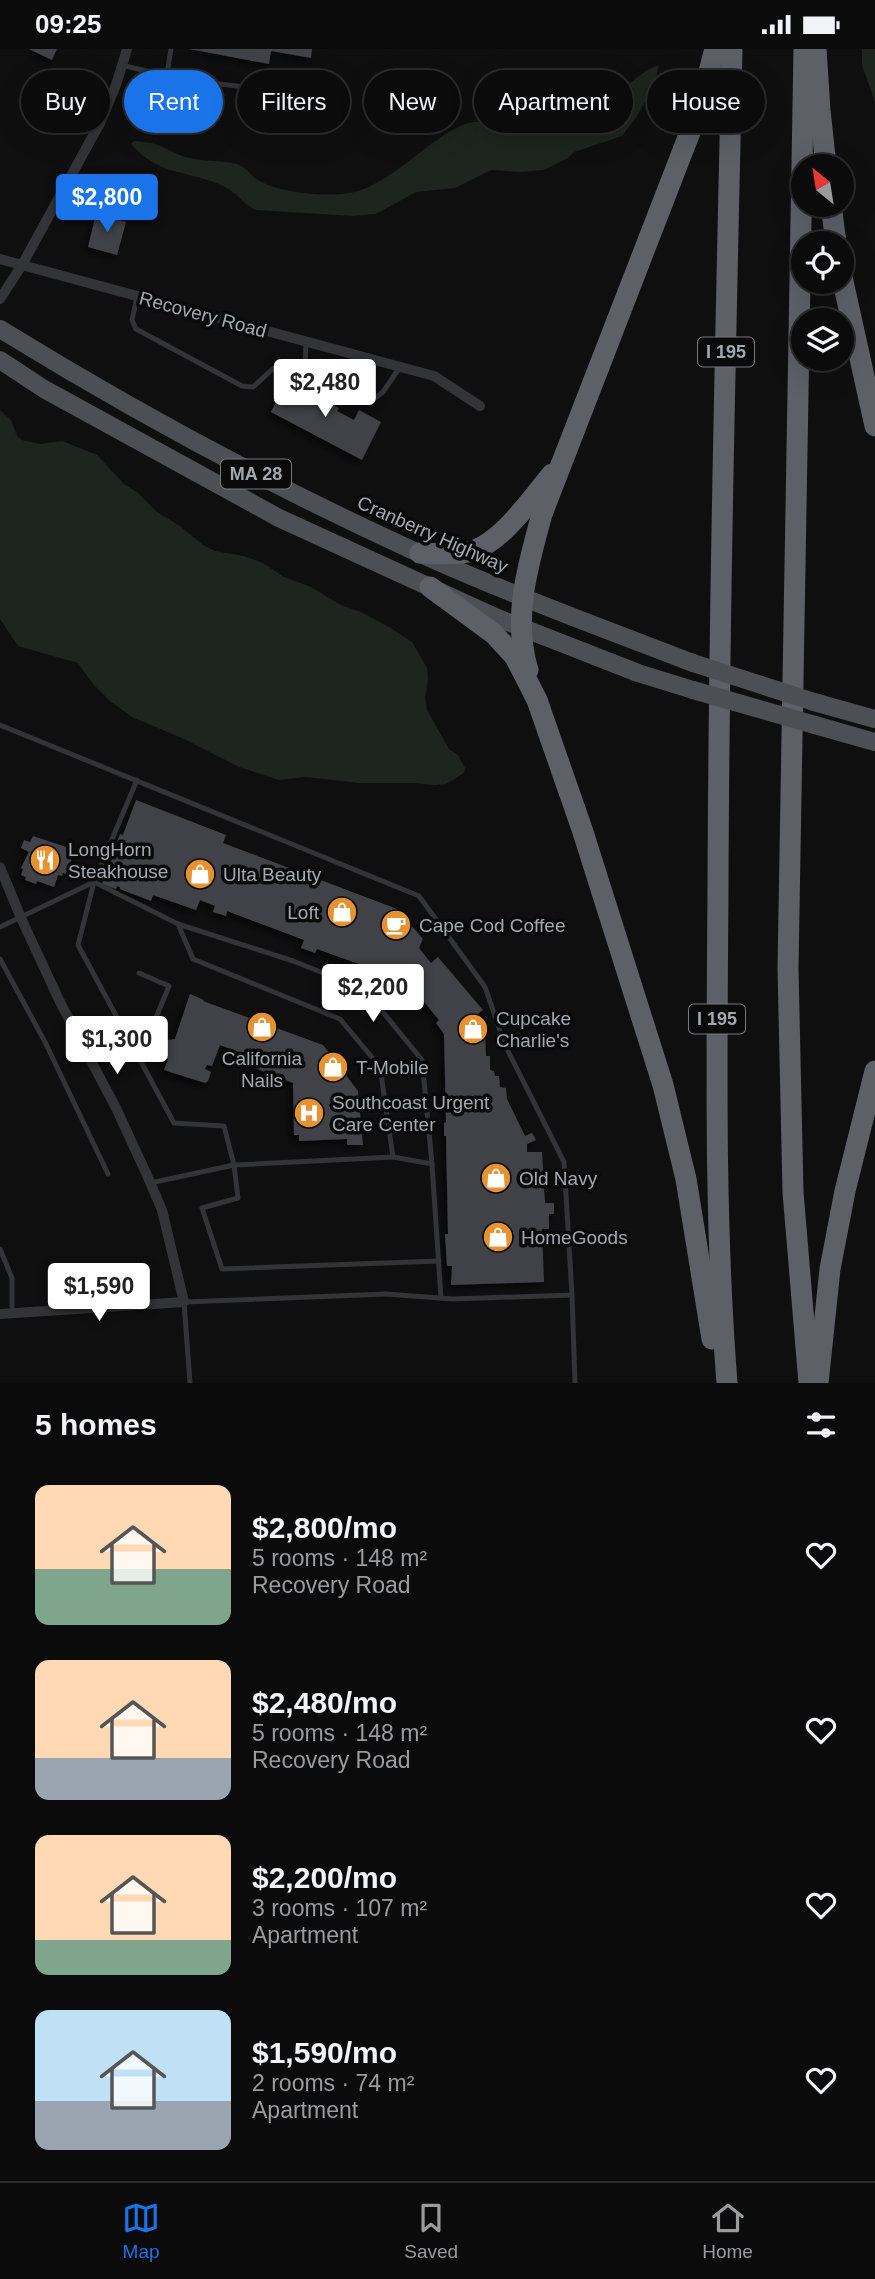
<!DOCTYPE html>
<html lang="en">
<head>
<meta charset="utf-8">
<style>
	body { margin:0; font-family:Helvetica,sans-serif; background:#141415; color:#f1f3f6; height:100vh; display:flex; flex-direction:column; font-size:26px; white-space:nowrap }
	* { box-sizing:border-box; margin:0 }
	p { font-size:23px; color:#9a9b9d }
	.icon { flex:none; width:38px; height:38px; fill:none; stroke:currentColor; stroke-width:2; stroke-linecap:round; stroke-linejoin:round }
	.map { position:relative; height:1334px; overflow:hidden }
	.drawer { display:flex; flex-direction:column; background:#0b0b0c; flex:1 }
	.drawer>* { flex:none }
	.guide { position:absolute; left:21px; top:21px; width:833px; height:63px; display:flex; gap:14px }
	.needle { width:46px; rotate:330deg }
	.controls { position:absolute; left:791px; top:105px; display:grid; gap:14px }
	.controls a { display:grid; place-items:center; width:63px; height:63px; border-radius:50%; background:#0b0b0c; box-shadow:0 7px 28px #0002,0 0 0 2px #2b2b2d; font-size:35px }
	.price { position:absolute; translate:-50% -60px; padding:0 16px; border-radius:7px; background:#fff; color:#222; font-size:23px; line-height:46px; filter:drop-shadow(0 2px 4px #0008) }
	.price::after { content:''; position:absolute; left:50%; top:42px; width:21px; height:16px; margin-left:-10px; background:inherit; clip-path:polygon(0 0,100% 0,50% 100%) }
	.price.on { background:#1a73e8; color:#fff }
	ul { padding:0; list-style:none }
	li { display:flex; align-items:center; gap:21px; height:175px; padding:0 35px }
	li span { display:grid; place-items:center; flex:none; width:196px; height:140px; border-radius:14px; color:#555 }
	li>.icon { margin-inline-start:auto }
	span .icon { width:84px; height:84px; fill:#fffc; stroke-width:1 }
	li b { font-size:30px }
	h2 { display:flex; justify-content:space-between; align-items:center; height:84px; padding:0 35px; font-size:30px }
	.chip { padding:0 24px; border-radius:32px; background:#0b0b0c; box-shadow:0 7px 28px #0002,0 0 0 2px #2b2b2d; font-size:24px; line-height:63px }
	.chip.on { background:#1a73e8; color:#fff }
	.status { display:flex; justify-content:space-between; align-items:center; height:49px; padding:0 35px; background:#0b0b0c; direction:ltr }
	.status svg { height:19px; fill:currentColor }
	.tabs { display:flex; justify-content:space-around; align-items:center; height:98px; border-top:2px solid #2b2b2d; background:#0b0b0c; font-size:19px; color:#9a9b9d }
	.tabs a { display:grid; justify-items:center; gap:4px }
	.tabs .on { color:#1a73e8 }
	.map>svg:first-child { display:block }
	.green { fill:#1e241e }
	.building { fill:#404246; filter:url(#shadow) }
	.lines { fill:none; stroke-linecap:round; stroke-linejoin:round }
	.lane { stroke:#323437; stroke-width:5 }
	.street { stroke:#323437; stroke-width:10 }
	.primary { stroke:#4c4f54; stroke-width:18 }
	.highway { stroke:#5d6066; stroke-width:21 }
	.primary-bridge { stroke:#4c4f54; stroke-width:18 }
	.labels { text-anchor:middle; stroke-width:7; stroke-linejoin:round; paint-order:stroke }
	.shield { fill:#0a0a0b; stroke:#74797e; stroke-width:2 }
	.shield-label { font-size:18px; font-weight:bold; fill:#a1a8b0 }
	.street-label { font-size:19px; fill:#a1a8b0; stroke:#0a0a0b }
	.poi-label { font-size:19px; fill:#a1a8b0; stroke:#0a0a0b; text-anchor:start }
</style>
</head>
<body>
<div class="status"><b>09:25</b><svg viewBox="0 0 49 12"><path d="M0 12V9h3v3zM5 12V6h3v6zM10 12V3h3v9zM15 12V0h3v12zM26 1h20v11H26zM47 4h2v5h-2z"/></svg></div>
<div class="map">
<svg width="875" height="1334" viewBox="0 0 875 1334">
	<defs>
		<filter id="shadow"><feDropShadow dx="-3.5" dy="3.5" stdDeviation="3.5" flood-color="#0009"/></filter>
	</defs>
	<rect width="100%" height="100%" fill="#0f0f10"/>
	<g class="green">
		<path d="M862,0H875V53L862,16Z"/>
		<path d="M659,16L654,36L637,67L622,87L574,103L568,109L544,121L520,123L491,121L455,139L416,143L376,165L352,167L256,161C243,155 237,144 225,138C192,121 159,128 131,95L134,92C141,93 149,93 155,95C167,99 178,107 190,109C205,113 222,111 237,115C246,118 250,126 258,131C280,145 337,150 361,141C400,128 438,79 474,73C481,72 488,72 495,71C513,67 529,59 547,59C562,60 585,71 598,58L595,49L597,44L623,39L647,21Z"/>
		<path d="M0,361L11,371L17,387L22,391L41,395L62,392L97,406L124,435L138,444L157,463L180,477L203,496L215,502L244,507L263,514L284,528L311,538L341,556L361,563L389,578L412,593L427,619L428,631L425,648L427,661L449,700L458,706L465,719L464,724L446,735L435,736L414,734H359L306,728L279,731L239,718L182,689L134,669L111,653L93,635L78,614L18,597L0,570Z"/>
	</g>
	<g class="building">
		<path d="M29,0H57L52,11Z"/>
		<path d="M189,0H312L311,9L271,2L269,15Z"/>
		<path d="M316,33L344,37L341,55L313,50Z"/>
		<path d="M96,165L126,173L117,206L88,198Z"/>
		<path d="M290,325L312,336L307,346L324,355L325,352L339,359L337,362L354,371L359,361L381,373L362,411L271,363Z"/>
		<path d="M136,751L226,786L223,794L397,860L423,890L419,899L431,914L438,908L483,961L476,966V982H485L486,1007H490V1021L494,1022L495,1027H499L500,1038L506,1039L507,1050L525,1087L532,1084L536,1091L527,1095V1103H542L545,1154H554V1165H549V1180H542L544,1233L451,1236L452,1217H447L445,1185H448L446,1087H444V1074L446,1073L444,985L436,974L439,971L416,943L411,946L403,937L409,933L317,900L315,904L301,899L304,891L227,862L226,867L213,863L215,857L200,851L196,861L153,846L151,852L120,840V838L117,837L116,840L102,835L120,785L123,786Z"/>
		<path d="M33,787L75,801L66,825L63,824L62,827L58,826L54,838L37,832L36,835L25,831L26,828L21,826L23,820L21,819L29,803L21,799L24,791L30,793Z"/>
		<path d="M190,945L204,951L203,952L323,996L358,1042L363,1096H347V1090L299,1092V1086H294L293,1034L250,1017L253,1008L220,996L212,1017L207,1016L205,1020L211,1023L208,1032L205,1034L164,1021L168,1010L163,1004V997L168,991L175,990Z"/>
	</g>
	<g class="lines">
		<g class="lane">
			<path d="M121,16L185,31L279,42"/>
			<path d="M167,25L171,0"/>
			<path d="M137,248L132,271L136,280L242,337L253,338C278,316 273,312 307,321"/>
			<path d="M306,293C306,301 304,314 307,321C314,338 354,349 371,352L383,343L400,318"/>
			<path d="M0,676L419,847L485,938L505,996L564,1113L572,1246L453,1250L386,1245L184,1253L190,1334"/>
			<path d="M178,875L193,910L340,970L380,1018L393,1108"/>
			<path d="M0,878L94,833L137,731"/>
			<path d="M0,910L45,993L108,1125"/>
			<path d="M139,924L169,937L139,1010"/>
			<path d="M432,1115L422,1011L364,940L293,912L178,875L94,833L78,896L174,1074L224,1077L234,1116L238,1149L202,1159L222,1220L439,1212"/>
			<path d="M150,1134L234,1116L393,1108L432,1115L441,1249"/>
			<path d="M0,1200L12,1229V1264"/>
			<path d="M572,1246L575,1334"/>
		</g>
		<g class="street">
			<path d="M0,210L434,327L480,357"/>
			<path d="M0,250L22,216L100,74L116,36L127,0"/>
			<path d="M0,818L21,869L60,953L116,1059L146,1124L162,1161L184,1253L0,1265"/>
		</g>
		<g class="primary">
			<path d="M0,280C133,362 270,436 412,501C504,543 599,578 693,614"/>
			<path d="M0,311L44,340L279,469L495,568L638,624L693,641"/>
			<path d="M814,653L875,670"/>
			<path d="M815,676L875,693"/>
		</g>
		<g class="highway">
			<path d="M804,0L788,919L793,1143L809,1334"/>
			<path d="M816,0L820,61L826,117"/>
			<path d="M831,156L836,194"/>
			<path d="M842,228L875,377"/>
			<path d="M420,504C436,505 453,506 469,503C501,495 532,449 552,425"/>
			<path d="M430,538L494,585L515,608L537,651L582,780L663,1036L686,1130L712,1290"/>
			<path d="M528,621C512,569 528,516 542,465L699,60L715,0"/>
			<path d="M727,1334C714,1169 717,1003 718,838C719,559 726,279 732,0"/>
			<path d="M818,1334L830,1220L845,1142L875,1022"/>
		</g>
		<g class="primary-bridge">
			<path d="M693,614L814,653"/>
			<path d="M693,641L815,676"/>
		</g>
	</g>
	<defs>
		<g id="restaurant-disc" transform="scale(1.575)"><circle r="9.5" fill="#e69231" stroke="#0a0a0b"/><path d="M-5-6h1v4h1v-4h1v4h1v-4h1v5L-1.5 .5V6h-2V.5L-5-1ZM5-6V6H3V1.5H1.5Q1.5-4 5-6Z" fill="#fff"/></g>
		<g id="shop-disc" transform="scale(1.575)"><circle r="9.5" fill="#e69231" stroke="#0a0a0b"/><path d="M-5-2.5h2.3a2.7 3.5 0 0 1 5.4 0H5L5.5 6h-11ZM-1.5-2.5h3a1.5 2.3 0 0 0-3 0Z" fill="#fff"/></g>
		<g id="cafe-disc" transform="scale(1.575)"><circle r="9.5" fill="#e69231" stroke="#0a0a0b"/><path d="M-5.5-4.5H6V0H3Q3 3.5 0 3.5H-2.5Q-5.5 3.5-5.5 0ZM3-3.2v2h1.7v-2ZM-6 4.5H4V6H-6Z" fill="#fff"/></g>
		<g id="hospital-disc" transform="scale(1.575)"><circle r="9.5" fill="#e69231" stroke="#0a0a0b"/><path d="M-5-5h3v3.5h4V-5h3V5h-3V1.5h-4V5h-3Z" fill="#fff"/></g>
	</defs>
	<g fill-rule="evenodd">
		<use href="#restaurant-disc" x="45" y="811"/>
		<use href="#shop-disc" x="200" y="825"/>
		<use href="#shop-disc" x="342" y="863"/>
		<use href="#cafe-disc" x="396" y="876"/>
		<use href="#shop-disc" x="262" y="978"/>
		<use href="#shop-disc" x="473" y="980"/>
		<use href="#shop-disc" x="333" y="1018"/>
		<use href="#hospital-disc" x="309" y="1064"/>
		<use href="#shop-disc" x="496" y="1129"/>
		<use href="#shop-disc" x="498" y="1188"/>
	</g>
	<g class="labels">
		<g class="shield">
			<rect x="698" y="288.5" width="56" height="29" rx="5"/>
			<rect x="221" y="410.5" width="70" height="29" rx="5"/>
			<rect x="689" y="955.5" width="56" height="29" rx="5"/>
		</g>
		<g class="shield-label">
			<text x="726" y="309">I 195</text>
			<text x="256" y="431">MA 28</text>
			<text x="717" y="976">I 195</text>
		</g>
		<g class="street-label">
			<text transform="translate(203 265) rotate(15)" y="7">Recovery Road</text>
			<text transform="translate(433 485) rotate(24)" y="7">Cranberry Highway</text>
		</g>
		<g class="poi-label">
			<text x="68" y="807">LongHorn<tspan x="68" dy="22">Steakhouse</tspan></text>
			<text x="223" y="832">Ulta Beauty</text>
			<text x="319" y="870" text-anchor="end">Loft</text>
			<text x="419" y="883">Cape Cod Coffee</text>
			<text x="496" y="976">Cupcake<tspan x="496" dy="22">Charlie's</tspan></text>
			<text x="262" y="1016" text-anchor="middle">California<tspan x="262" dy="22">Nails</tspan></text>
			<text x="356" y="1025">T-Mobile</text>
			<text x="332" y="1060">Southcoast Urgent<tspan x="332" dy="22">Care Center</tspan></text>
			<text x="519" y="1136">Old Navy</text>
			<text x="521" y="1195">HomeGoods</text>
		</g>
	</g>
</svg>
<div class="controls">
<a><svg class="needle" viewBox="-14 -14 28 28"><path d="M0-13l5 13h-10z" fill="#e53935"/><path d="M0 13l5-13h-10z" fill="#9a9b9d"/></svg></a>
<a><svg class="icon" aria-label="locate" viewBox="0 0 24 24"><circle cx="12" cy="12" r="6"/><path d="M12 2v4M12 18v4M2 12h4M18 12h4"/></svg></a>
<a><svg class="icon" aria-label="layers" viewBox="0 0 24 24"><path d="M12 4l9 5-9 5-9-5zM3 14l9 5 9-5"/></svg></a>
</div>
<b class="price on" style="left:107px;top:185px">$2,800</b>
<b class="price" style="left:325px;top:370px">$2,480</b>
<b class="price" style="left:373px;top:975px">$2,200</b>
<b class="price" style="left:117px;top:1027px">$1,300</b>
<b class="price" style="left:99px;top:1274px">$1,590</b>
<div class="guide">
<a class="chip">Buy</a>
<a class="chip on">Rent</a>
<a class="chip">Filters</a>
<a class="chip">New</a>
<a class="chip">Apartment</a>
<a class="chip">House</a>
</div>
</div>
<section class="drawer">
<h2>5 homes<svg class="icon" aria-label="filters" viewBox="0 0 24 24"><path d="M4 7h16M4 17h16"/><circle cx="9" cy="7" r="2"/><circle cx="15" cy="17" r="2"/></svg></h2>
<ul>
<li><span style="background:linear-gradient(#ffd9b3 60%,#7fa58c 0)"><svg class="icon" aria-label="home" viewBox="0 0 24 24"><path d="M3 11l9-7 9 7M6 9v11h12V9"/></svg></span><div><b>$2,800/mo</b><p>5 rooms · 148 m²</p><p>Recovery Road</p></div><svg class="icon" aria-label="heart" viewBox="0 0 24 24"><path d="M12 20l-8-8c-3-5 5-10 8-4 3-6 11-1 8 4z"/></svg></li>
<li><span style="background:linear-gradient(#ffd9b3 70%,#9aa5b1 0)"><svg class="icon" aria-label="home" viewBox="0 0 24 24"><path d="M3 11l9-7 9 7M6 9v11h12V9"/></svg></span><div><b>$2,480/mo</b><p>5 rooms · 148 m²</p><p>Recovery Road</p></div><svg class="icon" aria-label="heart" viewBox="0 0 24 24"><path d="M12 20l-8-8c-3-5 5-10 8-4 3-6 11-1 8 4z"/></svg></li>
<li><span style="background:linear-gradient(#ffd9b3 75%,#7fa58c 0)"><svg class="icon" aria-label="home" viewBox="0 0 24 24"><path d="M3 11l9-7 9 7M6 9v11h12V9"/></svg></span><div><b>$2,200/mo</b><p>3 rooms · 107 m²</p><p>Apartment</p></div><svg class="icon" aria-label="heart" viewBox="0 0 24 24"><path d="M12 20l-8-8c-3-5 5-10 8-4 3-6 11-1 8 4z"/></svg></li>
<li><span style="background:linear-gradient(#bfe0f5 65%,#9aa5b1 0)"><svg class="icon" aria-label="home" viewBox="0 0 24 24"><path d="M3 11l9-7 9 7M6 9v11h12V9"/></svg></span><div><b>$1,590/mo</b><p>2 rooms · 74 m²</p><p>Apartment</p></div><svg class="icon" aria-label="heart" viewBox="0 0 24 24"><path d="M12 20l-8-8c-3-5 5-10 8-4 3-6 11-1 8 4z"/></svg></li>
</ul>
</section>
<nav class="tabs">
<a class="on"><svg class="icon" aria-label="map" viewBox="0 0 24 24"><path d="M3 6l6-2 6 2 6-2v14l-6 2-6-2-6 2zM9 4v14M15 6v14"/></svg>Map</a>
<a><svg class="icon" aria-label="saved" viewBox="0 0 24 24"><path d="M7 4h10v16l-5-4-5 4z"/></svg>Saved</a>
<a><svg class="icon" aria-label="home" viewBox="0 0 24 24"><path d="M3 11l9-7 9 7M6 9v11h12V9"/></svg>Home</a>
</nav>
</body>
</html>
